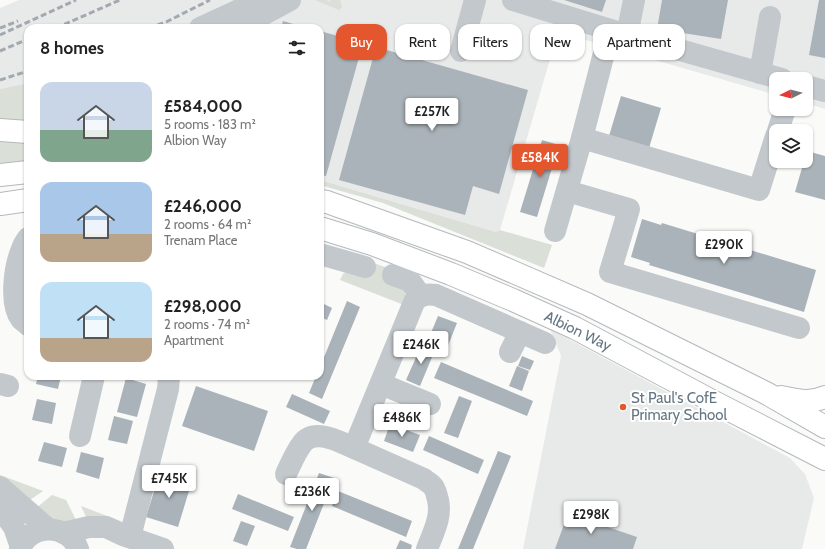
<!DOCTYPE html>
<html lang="en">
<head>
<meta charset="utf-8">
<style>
	body { margin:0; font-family:Cabin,sans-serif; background:#f6f6f6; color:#222; height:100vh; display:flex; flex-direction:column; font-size:15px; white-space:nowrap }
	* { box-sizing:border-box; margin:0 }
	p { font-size:13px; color:#767676 }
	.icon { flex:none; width:22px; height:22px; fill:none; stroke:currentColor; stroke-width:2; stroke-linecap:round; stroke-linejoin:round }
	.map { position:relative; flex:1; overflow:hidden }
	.side { position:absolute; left:24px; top:24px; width:300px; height:356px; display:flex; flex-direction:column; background:#fff; border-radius:12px; box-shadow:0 1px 3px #0004 }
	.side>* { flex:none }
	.hud { position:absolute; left:336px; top:24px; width:380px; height:36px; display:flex; gap:8px }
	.needle { width:26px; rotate:264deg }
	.fabs { position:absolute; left:769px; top:72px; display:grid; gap:8px }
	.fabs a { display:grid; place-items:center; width:44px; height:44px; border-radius:8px; background:#fff; box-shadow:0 1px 3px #0004; font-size:20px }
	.price { position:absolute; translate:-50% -34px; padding:0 9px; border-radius:4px; background:#fff; color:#222; font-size:13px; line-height:26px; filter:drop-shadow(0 1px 2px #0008) }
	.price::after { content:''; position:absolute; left:50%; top:24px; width:12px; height:9px; margin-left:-6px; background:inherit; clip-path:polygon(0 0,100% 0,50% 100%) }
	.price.active { background:#e4572e; color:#fff }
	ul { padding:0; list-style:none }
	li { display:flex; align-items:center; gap:12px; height:100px; padding:0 16px }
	li span { display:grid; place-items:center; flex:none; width:112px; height:80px; border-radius:12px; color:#555 }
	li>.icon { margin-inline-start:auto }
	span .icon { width:48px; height:48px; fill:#fffc; stroke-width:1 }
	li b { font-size:17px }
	h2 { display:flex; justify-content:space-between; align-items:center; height:48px; padding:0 16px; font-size:17px }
	.pill { padding:0 14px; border-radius:12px; background:#fff; box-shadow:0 1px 3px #0004; font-size:14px; line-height:36px }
	.pill.active { background:#e4572e; color:#fff }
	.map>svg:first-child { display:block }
	.built { fill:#e8e9e9 }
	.green { fill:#dadfd7 }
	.building { fill:#aab3b9 }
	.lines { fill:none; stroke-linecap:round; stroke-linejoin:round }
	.highway-casing { stroke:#b4b9bd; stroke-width:24 }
	.minor { stroke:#c3c8cc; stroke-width:22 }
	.highway { stroke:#fff; stroke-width:22 }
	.rail { stroke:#a2aab0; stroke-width:3; stroke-dasharray:6 3; stroke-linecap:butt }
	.poi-dot { fill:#e4572e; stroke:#fff; stroke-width:1.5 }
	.labels { text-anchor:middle; stroke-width:4; stroke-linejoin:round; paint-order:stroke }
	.street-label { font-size:15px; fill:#657683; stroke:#fff }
	.poi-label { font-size:15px; fill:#657683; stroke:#fff; text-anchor:start }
</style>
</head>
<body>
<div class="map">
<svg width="825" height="549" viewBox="0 0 825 549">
	<rect width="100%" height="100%" fill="#fafaf8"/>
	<g class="built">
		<path d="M19,0H261L205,28H28V83L0,89V8Z"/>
		<path d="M277,0H825V109L806,103V79H776V95L558,32L500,230L496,232L320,180V28H224Z"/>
		<path d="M550,329L790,458L805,474L814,498L802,549H523L561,356Z"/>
	</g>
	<g class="green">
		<path d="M315,0H327L328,2L331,0H340L342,7L339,10Z"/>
		<path d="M28,83V121L0,119V89Z"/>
		<path d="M0,141L28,142V163L0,167Z"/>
		<path d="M320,180L496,232L500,230L552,245L544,268L383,203L320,185Z"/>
		<path d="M374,263L390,269L403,287L406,297L404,305L340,280L343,274L348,271L358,273L370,276Z"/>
		<path d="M0,475L43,491L30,500L0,477Z"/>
		<path d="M52,495L66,500L77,522L64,526L35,509Z"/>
		<path d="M81,506L123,522L118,524L87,519Z"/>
	</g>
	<g class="building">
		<path d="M564,0H606L602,12Z"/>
		<path d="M662,0H728L721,39L657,29Z"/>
		<path d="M819,0H825V58L809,55Z"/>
		<path d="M283,21L307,28H281Z"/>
		<path d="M320,31L363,43L326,176L320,175Z"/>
		<path d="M376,47L528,90L499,194L473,186L465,215L339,180Z"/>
		<path d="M621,96L661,108L649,148L609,136Z"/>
		<path d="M542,140L559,145L537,217L520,212Z"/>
		<path d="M807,151L825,156V200L795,192L804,161H806V155Z"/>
		<path d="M642,219L661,225L662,223L816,270L804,312L649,265L650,263L631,257Z"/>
		<path d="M347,301L360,307L322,399L309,393L316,376H320V367Z"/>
		<path d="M320,302L332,308L327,320L320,317Z"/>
		<path d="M438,316L457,323L447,348L428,340Z"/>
		<path d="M422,344L435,350L420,386L406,380Z"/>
		<path d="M522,356L534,361L530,370L518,366Z"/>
		<path d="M441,362L533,401L527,416L434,378Z"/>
		<path d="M517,366L529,371L522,391L509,386Z"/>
		<path d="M38,376H61L58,389L36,384Z"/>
		<path d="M126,378L146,384L137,417L117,412Z"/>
		<path d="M196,386L268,411L254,451L182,426Z"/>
		<path d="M292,394L330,411L324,424L286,407Z"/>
		<path d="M459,396L472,401L458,438L444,433Z"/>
		<path d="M37,399L56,403L52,424L32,420Z"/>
		<path d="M114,416L133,421L127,444L108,440Z"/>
		<path d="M390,424L420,435L413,452L384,441Z"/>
		<path d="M429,436L484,460L478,474L423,450Z"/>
		<path d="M44,442L67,448L62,467L38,461Z"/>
		<path d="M498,451L511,456L473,549H458Z"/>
		<path d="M81,452L104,458L99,479L76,472Z"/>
		<path d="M160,472L192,481L178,527L146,517Z"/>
		<path d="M319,473L334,478L306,549H297L290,547Z"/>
		<path d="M338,491L412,521L406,537L332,506Z"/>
		<path d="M238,494L294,517L288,531L232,509Z"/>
		<path d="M570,508L586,514L584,519L637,537L633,549H555Z"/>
		<path d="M241,521L255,526L247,546L233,541Z"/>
		<path d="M400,540L412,545L411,549H396Z"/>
	</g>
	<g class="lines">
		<g class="highway-casing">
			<g id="highway">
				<path d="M0,130L28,132"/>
				<path d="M0,175L28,172"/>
				<path d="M320,201L327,202L467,252L587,304L766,393L825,427"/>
				<path d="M0,204L28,200"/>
				<path d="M320,228L372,244L451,274L513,300L575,328L712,401L825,459"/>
				<path d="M781,397C797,400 809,404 825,397"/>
			</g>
		</g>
		<g class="minor">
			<path d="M513,0L627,35L782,79"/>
			<path d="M200,28L237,11L257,0"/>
			<path d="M238,28L290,0"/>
			<path d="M627,35L634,0"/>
			<path d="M461,51L475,0"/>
			<path d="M760,73L770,17"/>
			<path d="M806,86L825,91"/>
			<path d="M778,131L785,109"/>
			<path d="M582,138L759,190L776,136"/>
			<path d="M567,191L629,209L610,272L799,328"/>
			<path d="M555,231L582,138L610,30"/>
			<path d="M28,238C26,241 23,245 22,249C15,265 9,303 21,319C23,321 26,323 28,325"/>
			<path d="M320,254L365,267"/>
			<path d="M393,275L410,281L421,296"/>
			<path d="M510,352L520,332"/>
			<path d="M0,384L8,386"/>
			<path d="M381,384L430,404"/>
			<path d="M80,436L94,376"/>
			<path d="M286,474C291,464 295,453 302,444C314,427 340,442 354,448"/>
			<path d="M0,487L48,529"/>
			<path d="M0,508L14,527L21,547"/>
			<path d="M63,533L89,527H106L123,535L163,549"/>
			<path d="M130,537L168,389L169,377V376"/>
			<path d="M20,549C29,523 69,523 78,549"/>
			<path d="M427,549C433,533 442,517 438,500C437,496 436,491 434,488C432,484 427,482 424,479L354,448L415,300C423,294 427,294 436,295L545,343"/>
		</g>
		<use href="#highway" class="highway"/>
		<g class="rail">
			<path d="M0,28L18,21"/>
			<path d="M56,28L120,0"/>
			<path d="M149,28L166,22L210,0"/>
			<path d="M0,35L76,0"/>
			<path d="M0,51L28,39"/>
			<path d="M0,80L28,71"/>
		</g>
	</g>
	<circle class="poi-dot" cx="623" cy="407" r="4"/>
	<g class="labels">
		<g class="street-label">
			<text transform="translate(578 331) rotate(26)" y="5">Albion Way</text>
		</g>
		<g class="poi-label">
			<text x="631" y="403">St Paul's CofE<tspan x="631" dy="17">Primary School</tspan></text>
		</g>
	</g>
</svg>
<div class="fabs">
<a><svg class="needle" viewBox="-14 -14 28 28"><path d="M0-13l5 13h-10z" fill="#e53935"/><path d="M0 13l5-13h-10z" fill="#767676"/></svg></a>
<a><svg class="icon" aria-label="layers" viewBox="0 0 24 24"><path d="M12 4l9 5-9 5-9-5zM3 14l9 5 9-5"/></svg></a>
</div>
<b class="price" style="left:432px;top:132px">£257K</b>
<b class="price active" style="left:540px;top:178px">£584K</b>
<b class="price" style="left:724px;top:265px">£290K</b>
<b class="price" style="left:421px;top:365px">£246K</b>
<b class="price" style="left:402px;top:438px">£486K</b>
<b class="price" style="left:169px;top:499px">£745K</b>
<b class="price" style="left:312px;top:512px">£236K</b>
<b class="price" style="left:591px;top:535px">£298K</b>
<div class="hud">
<a class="pill active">Buy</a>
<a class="pill">Rent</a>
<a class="pill">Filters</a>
<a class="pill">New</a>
<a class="pill">Apartment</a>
</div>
<section class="side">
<h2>8 homes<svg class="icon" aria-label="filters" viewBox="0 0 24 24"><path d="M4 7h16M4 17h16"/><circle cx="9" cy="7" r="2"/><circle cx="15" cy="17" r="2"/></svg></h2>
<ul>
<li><span style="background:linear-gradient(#c9d6e8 60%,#7fa58c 0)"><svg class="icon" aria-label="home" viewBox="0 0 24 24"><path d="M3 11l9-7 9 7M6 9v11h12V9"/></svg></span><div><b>£584,000</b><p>5 rooms · 183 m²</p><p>Albion Way</p></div></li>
<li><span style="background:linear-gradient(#a9c7e8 65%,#b9a48a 0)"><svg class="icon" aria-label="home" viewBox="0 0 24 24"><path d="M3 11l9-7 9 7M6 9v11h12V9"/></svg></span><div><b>£246,000</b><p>2 rooms · 64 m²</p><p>Trenam Place</p></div></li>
<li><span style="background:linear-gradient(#bfe0f5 70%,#b9a48a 0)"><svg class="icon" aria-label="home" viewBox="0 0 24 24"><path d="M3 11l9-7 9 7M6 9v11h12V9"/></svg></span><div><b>£298,000</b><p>2 rooms · 74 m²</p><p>Apartment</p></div></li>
</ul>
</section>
</div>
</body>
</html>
